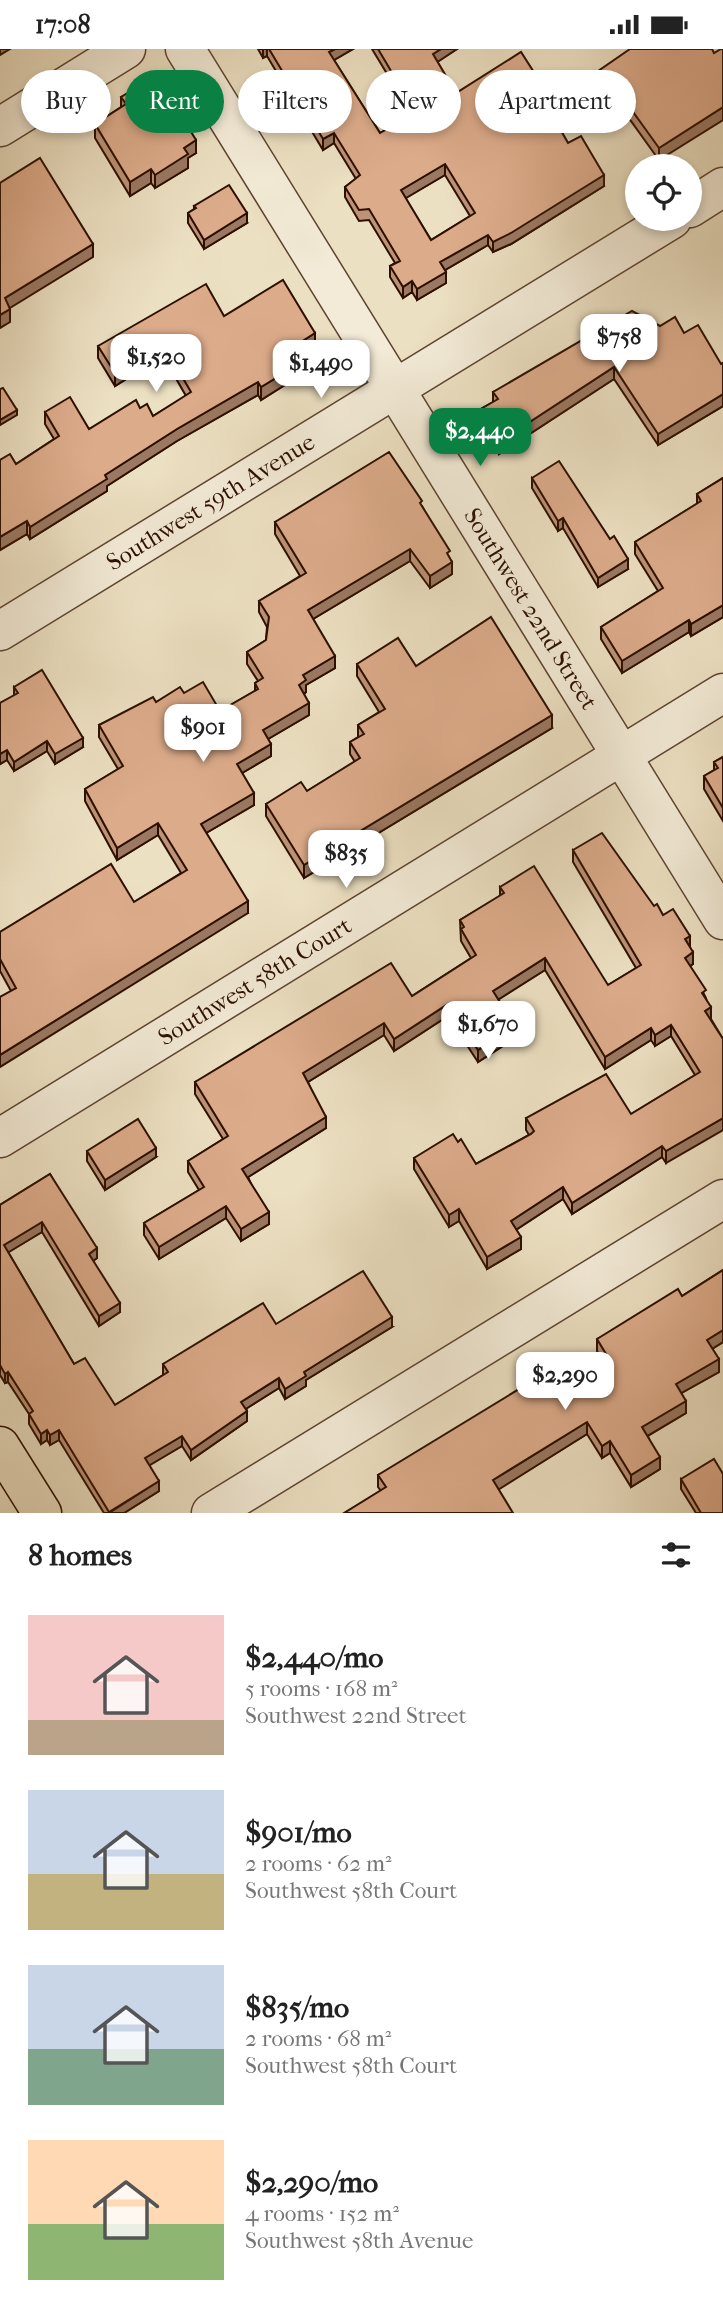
<!DOCTYPE html>
<html lang="en">
<head>
<meta charset="utf-8">
<style>
	body { margin:0; font-family:"IM FELL French Canon",serif; background:#f6f6f6; color:#222; height:100vh; display:flex; flex-direction:column; font-size:26px; white-space:nowrap }
	* { box-sizing:border-box; margin:0 }
	p { font-size:23px; color:#767676 }
	.icon { flex:none; width:38px; height:38px; fill:none; stroke:currentColor; stroke-width:2; stroke-linecap:round; stroke-linejoin:round }
	.map { position:relative; height:1464px; overflow:hidden }
	.panel { display:flex; flex-direction:column; background:#fff; flex:1 }
	.panel>* { flex:none }
	.top-card { position:absolute; left:21px; top:21px; width:682px; height:63px; display:flex; gap:14px }
	.fabs { position:absolute; left:625px; top:105px; display:grid; gap:14px }
	.fabs a { display:grid; place-items:center; width:77px; height:77px; border-radius:50%; background:#fff; box-shadow:0 4px 10px #0003; font-size:35px }
	.price { position:absolute; translate:-50% -60px; padding:0 16px; border-radius:14px; background:#fff; color:#222; font-size:23px; line-height:46px; filter:drop-shadow(0 2px 4px #0008) }
	.price::after { content:''; position:absolute; left:50%; top:42px; width:21px; height:16px; margin-left:-10px; background:inherit; clip-path:polygon(0 0,100% 0,50% 100%) }
	.price.current { background:#0b8043; color:#fff }
	ul { padding:0; list-style:none }
	li { display:flex; align-items:center; gap:21px; height:175px; padding:0 28px }
	li span { display:grid; place-items:center; flex:none; width:196px; height:140px; border-radius:0px; color:#555 }
	li>.icon { margin-inline-start:auto }
	span .icon { width:84px; height:84px; fill:#fffc; stroke-width:1 }
	li b { font-size:30px }
	h2 { display:flex; justify-content:space-between; align-items:center; height:84px; padding:0 28px; font-size:30px }
	.pill { padding:0 24px; border-radius:32px; background:#fff; box-shadow:0 4px 10px #0003; font-size:24px; line-height:63px }
	.pill.current { background:#0b8043; color:#fff }
	.status { display:flex; justify-content:space-between; align-items:center; height:49px; padding:0 35px; background:#fff; direction:ltr }
	.status svg { height:19px; fill:currentColor }
	.map>svg:first-child { display:block }
	.lines { fill:none; stroke-linecap:round; stroke-linejoin:round }
	.minor-casing { stroke:#5d4330; stroke-width:41 }
	.major-casing { stroke:#2d0f00; stroke-width:41 }
	.minor { stroke:#f3ebd7; stroke-width:38 }
	.major { stroke:#ece0c2; stroke-width:38 }
	.wall { fill:#bd9377; stroke:#2d0f00; stroke-width:2; fill-rule:evenodd }
	.shaded-wall { fill:#9a7861; stroke:#2d0f00; stroke-width:2 }
	.building { fill:#dcab8a; stroke:#2d0f00; stroke-width:2; fill-rule:evenodd }
	.labels { text-anchor:middle; stroke-width:6; stroke-linejoin:round; paint-order:stroke }
	.street-label { font-size:24px; fill:#2d0f00; stroke:#f3ebd7 }
</style>
</head>
<body>
<div class="status"><b>17:08</b><svg viewBox="0 0 49 12"><path d="M0 12V9h3v3zM5 12V6h3v6zM10 12V3h3v9zM15 12V0h3v12zM26 1h20v11H26zM47 4h2v5h-2z"/></svg></div>
<div class="map">
<svg width="723" height="1464" viewBox="0 0 723 1464">
	<rect width="100%" height="100%" fill="#ece0c2"/>
	<filter id="stains"><feTurbulence type="fractalNoise" baseFrequency=".00286" numOctaves="4"/><feColorMatrix values="0 0 0 0 .2 0 0 0 0 .09 0 0 0 0 .02 0 0 0 .5 -.17"/></filter>
	<radialGradient id="worn" r=".72"><stop offset=".6" stop-color="#630" stop-opacity="0"/><stop offset="1" stop-color="#630" stop-opacity=".3"/></radialGradient>
	<g class="lines">
		<g class="minor-casing">
			<g id="minor">
				<path id="s1" d="M185,0L723,871"/>
				<path d="M0,78L126,0"/>
				<path d="M690,159L723,138"/>
				<path id="s2" d="M0,582L672,170"/>
				<path id="s3" d="M0,1089L723,644"/>
				<path d="M211,1464L723,1150"/>
			</g>
		</g>
		<g class="major-casing">
			<path id="major" d="M0,1397L42,1464"/>
		</g>
		<use href="#minor" class="minor"/>
		<use href="#major" class="major"/>
	</g>
	<g class="wall">
		<path d="M258,0H353L334,11L380,84L412,66L372,0H457L437,13L456,44L551,61L549,62L568,94L604,137L511,195L493,203L488,196L445,221L446,234L417,251L412,243L403,249L390,228V217L395,214L369,171L359,172L345,148V138L356,130L334,94L323,101L267,7L263,9ZM445,126L470,167L431,191L405,149Z"/>
		<path d="M712,0L659,111L628,68L614,78L588,41V29Z"/>
		<path d="M149,41L196,104L188,109V119L155,139L151,134L130,147L95,89V75L121,58V48Z"/>
		<path d="M194,157L247,174L204,200L188,174V164L194,160Z"/>
		<path d="M224,267L315,297L295,309L299,327L261,351L258,346L177,392L107,437V442L30,490L27,485L0,501V411L16,415L54,390L45,375V363L89,380L140,359L153,367L186,347L163,307L115,337L98,309V297Z"/>
		<path d="M660,277L684,284L721,315L723,314V357L658,396L614,330L499,405L479,373V361L493,353V343Z"/>
		<path d="M532,429L628,520L598,538L563,479L558,482L532,439Z"/>
		<path d="M723,429V568L691,587L689,583L622,624L601,590V578L658,542L635,505V493L697,455V445Z"/>
		<path d="M422,457L450,510L452,525L430,539L410,512L313,570L335,619L306,636V643L304,645L309,666L268,690L271,707L242,724L254,756L206,784L248,864L11,942L0,922V883L134,853L181,824L158,786L117,811L85,752V740L118,720L99,688V676L156,653L184,644L220,662L255,642V634L258,632L247,615V603L266,591L267,578L259,563V552L300,527L275,485V473Z"/>
		<path d="M357,615L416,617L552,679L304,829L266,767V755L307,742L355,713L350,705V693L358,688V676L379,663L357,627Z"/>
		<path d="M14,638L83,698L55,715L47,702L14,722L7,711L0,715L14,646Z"/>
		<path d="M723,708V772L704,740V727L714,721V713Z"/>
		<path d="M573,801L654,857L663,866L690,898L693,915L690,917L706,949L711,970L723,990L666,1114L662,1108L572,1165L563,1150L516,1181L521,1200L487,1220L459,1172L449,1178L414,1120V1109L458,1093L476,1115L529,1086L526,1081V1069L631,1065L695,1026L671,987L655,997L651,991L605,1020L545,921L498,950L515,989L478,1013L448,967L394,1002L384,986L308,1033L326,1079L248,1128L269,1175L241,1192L226,1169L159,1210L144,1186V1174L199,1141L188,1123V1112L223,1090L195,1045V1033L412,947L471,909L461,892L460,871L500,847V838L608,936L636,919L573,813Z"/>
		<path d="M87,1102L156,1108L105,1141L87,1112Z"/>
		<path d="M50,1125L97,1209L93,1212L120,1263L99,1277L42,1183L8,1203L74,1315L115,1356L163,1326V1315L276,1275L392,1278L306,1331V1337L285,1350L279,1339L245,1360L247,1372L191,1411L182,1397L149,1416L159,1442L124,1464H104L59,1391L50,1396L47,1391L41,1395L29,1375V1365L8,1333L5,1334L0,1326V1156Z"/>
		<path d="M723,1221V1293L712,1300L719,1323L681,1344L686,1364L648,1387L660,1420L631,1438L610,1404L602,1409L587,1385L498,1440L381,1442L378,1438V1426L561,1346L606,1318L597,1302V1290L682,1247Z"/>
		<path d="M681,1430L723,1464H696L681,1440Z"/>
	</g>
	<g class="shaded-wall">
		<path d="M0,0H10L0,6Z"/>
		<path d="M263,0H267V7L263,9Z"/>
		<path d="M335,0H353L329,14V3Z"/>
		<path d="M441,0H457L433,16V5Z"/>
		<path d="M551,50V61L545,64V54Z"/>
		<path d="M628,56V68L614,78V66Z"/>
		<path d="M723,58V71L659,111V99Z"/>
		<path d="M334,84V94L323,101V90Z"/>
		<path d="M196,91V104L188,109V119L155,139V126L184,99Z"/>
		<path d="M445,115V126L401,152V141Z"/>
		<path d="M151,120V134L130,147V133Z"/>
		<path d="M604,126V137L511,195L493,203V193Z"/>
		<path d="M247,164V174L204,200V191Z"/>
		<path d="M488,186V196L440,224V213Z"/>
		<path d="M93,195V208L5,262V249Z"/>
		<path d="M446,223V234L417,251V240Z"/>
		<path d="M412,232V243L403,249V238Z"/>
		<path d="M10,260V273L0,279V266Z"/>
		<path d="M315,284V297L290,313V300Z"/>
		<path d="M163,295V307L115,337V324Z"/>
		<path d="M299,315V327L261,351V338Z"/>
		<path d="M614,318V330L499,405V393Z"/>
		<path d="M258,333V346L177,392L107,437V442L30,490V478L105,426L177,380Z"/>
		<path d="M723,345V357L658,396V385Z"/>
		<path d="M17,361V366L0,376V371Z"/>
		<path d="M563,469V479L558,482V472Z"/>
		<path d="M27,472V485L0,501V488Z"/>
		<path d="M410,500V512L308,573V561Z"/>
		<path d="M628,510V520L598,538V529Z"/>
		<path d="M452,513V525L430,539V527Z"/>
		<path d="M723,556V568L691,587V575Z"/>
		<path d="M689,571V583L622,624V612Z"/>
		<path d="M335,607V619L306,636V643L299,648V636L303,626Z"/>
		<path d="M309,654V666L263,693V681Z"/>
		<path d="M552,666V679L304,829V816Z"/>
		<path d="M83,689V698L55,715V705Z"/>
		<path d="M47,692V702L14,722V713Z"/>
		<path d="M271,695V707L237,727V715Z"/>
		<path d="M7,701V711L0,715V705Z"/>
		<path d="M254,744V756L201,787V775Z"/>
		<path d="M158,774V786L117,811V799Z"/>
		<path d="M248,852V864L0,1018V1006Z"/>
		<path d="M690,887V899L685,890Z"/>
		<path d="M693,903V915L685,920V909Z"/>
		<path d="M545,909V921L493,954V942Z"/>
		<path d="M448,955V967L394,1002V990Z"/>
		<path d="M711,958V970L705,974V962Z"/>
		<path d="M384,974V986L303,1036V1024Z"/>
		<path d="M671,976V987L655,997V986Z"/>
		<path d="M515,977V989L478,1013V1001Z"/>
		<path d="M651,979V991L605,1020V1008Z"/>
		<path d="M326,1068V1079L242,1132V1120Z"/>
		<path d="M723,1069V1081L666,1114V1102Z"/>
		<path d="M662,1097V1108L572,1165V1154Z"/>
		<path d="M156,1099V1108L105,1141V1131Z"/>
		<path d="M563,1138V1150L511,1184V1172Z"/>
		<path d="M226,1157V1169L159,1210V1198Z"/>
		<path d="M459,1160V1172L449,1178V1166Z"/>
		<path d="M269,1163V1175L241,1192V1180Z"/>
		<path d="M42,1173V1183L4,1206V1196Z"/>
		<path d="M521,1188V1200L487,1220V1208Z"/>
		<path d="M97,1199V1209L89,1215V1205Z"/>
		<path d="M120,1254V1263L99,1277V1267Z"/>
		<path d="M392,1268V1278L306,1331V1337L285,1350V1340L304,1323Z"/>
		<path d="M723,1281V1293L707,1303V1291Z"/>
		<path d="M719,1310V1323L676,1347V1335Z"/>
		<path d="M8,1323V1333L5,1334V1325Z"/>
		<path d="M279,1329V1339L241,1363V1353Z"/>
		<path d="M686,1352V1364L642,1390V1378Z"/>
		<path d="M247,1362V1372L191,1411V1401Z"/>
		<path d="M587,1373V1385L493,1444V1431Z"/>
		<path d="M47,1381V1391L41,1395V1385Z"/>
		<path d="M59,1381V1391L50,1396V1386Z"/>
		<path d="M182,1387V1397L145,1419V1409Z"/>
		<path d="M610,1392V1404L602,1409V1397Z"/>
		<path d="M660,1408V1420L631,1438V1426Z"/>
		<path d="M159,1432V1442L124,1464H109Z"/>
	</g>
	<g class="building">
		<path d="M269,0H335L329,3L380,84L416,64L378,0H441L433,5L456,44L521,3L551,50L545,54L568,94L581,87L604,126L511,184L493,193L488,186L440,213L446,223L417,240L412,232L403,238L390,217L400,212L369,160L359,161L345,138L360,126L334,84L323,90ZM445,115L475,164L431,191L401,141Z"/>
		<path d="M630,0H712L714,4L721,0H723V58L659,99L628,56L614,66L588,29Z"/>
		<path d="M144,34L149,41L161,34L196,91L184,99L188,105L155,126L151,120L130,133L95,75L126,55L121,48Z"/>
		<path d="M40,109L93,195L5,249L10,260L0,266V134Z"/>
		<path d="M229,136L247,164L204,191L188,164L196,159L194,157Z"/>
		<path d="M283,231L315,284L290,300L299,315L261,338L258,333L177,380L105,426L107,430L30,478L27,472L0,488V411L10,405L16,415L59,387L45,363L70,348L89,380L136,351L140,359L147,355L153,367L191,343L163,295L115,324L98,297L206,235L224,267Z"/>
		<path d="M632,262L660,277L675,268L684,284L698,276L721,315L723,314V345L658,385L614,318L499,393L479,361L498,350L493,343Z"/>
		<path d="M3,339L17,361L0,371V340Z"/>
		<path d="M389,403L422,452L420,454L450,502L447,504L452,513L430,527L410,500L308,561L335,607L303,626L306,631L299,636L309,654L263,681L271,695L237,715L254,744L201,775L248,852L0,1006V948L16,939L0,910V883L111,815L134,853L187,821L158,774L117,799L85,740L123,717L99,676L153,648L156,653L180,638L184,644L203,633L220,662L258,640L255,634L263,629L247,603L266,591L269,568L259,552L306,524L275,473Z"/>
		<path d="M559,412L610,490L614,487L628,510L598,529L563,469L558,472L532,429Z"/>
		<path d="M723,429V556L691,575L689,571L622,612L601,578L663,539L635,493L701,452L697,445Z"/>
		<path d="M491,568L552,666L304,816L266,755L301,733L307,742L360,709L350,693L364,685L358,676L385,660L357,615L398,589L416,617Z"/>
		<path d="M42,621L83,689L55,705L47,692L14,713L7,701L0,705V654L18,644L14,638Z"/>
		<path d="M723,708V759L704,727L718,719L714,713Z"/>
		<path d="M602,784L654,857L657,855L663,866L673,860L690,887L685,890L693,903L685,909L706,941L702,944L711,958L705,962L723,990V1069L666,1102L662,1097L572,1154L563,1138L511,1172L521,1188L487,1208L459,1160L449,1166L414,1109L453,1085L458,1093L461,1090L476,1115L531,1085L534,1082L526,1069L606,1025L631,1065L700,1023L671,976L655,986L651,979L605,1008L545,909L493,942L515,977L478,1001L448,955L394,990L384,974L303,1024L326,1068L242,1120L269,1163L241,1180L226,1157L159,1198L144,1174L204,1138L188,1112L228,1087L195,1033L391,914L412,947L476,906L461,880L464,878L460,871L504,844L500,838L534,817L608,936L641,916L573,801Z"/>
		<path d="M138,1070L156,1099L105,1131L87,1102Z"/>
		<path d="M50,1125L97,1199L89,1205L120,1254L99,1267L42,1173L4,1196L74,1315L85,1309L115,1356L168,1323L163,1315L263,1254L276,1275L363,1222L392,1268L304,1323L306,1327L285,1340L279,1329L241,1353L247,1362L191,1401L182,1387L145,1409L159,1432L109,1463L59,1381L50,1386L47,1381L41,1385L29,1365L33,1362L8,1323L5,1325L0,1316V1156Z"/>
		<path d="M723,1221V1281L707,1291L719,1310L676,1335L686,1352L642,1378L660,1408L631,1426L610,1392L602,1397L587,1373L493,1431L513,1464H344L386,1438L378,1426L547,1323L561,1346L612,1315L597,1290L678,1240L682,1247Z"/>
		<path d="M714,1410L723,1425V1464H701L681,1430Z"/>
	</g>
	<g class="labels">
		<g class="street-label">
			<text dy="8" stroke="none"><textPath href="#s2" startOffset="247">Southwest 59th Avenue</textPath></text>
			<text dy="8" stroke="none"><textPath href="#s1" startOffset="658">Southwest 22nd Street</textPath></text>
			<text dy="8" stroke="none"><textPath href="#s3" startOffset="299">Southwest 58th Court</textPath></text>
		</g>
	</g>
	<rect width="100%" height="100%" filter="url(#stains)"/>
	<rect width="100%" height="100%" fill="url(#worn)"/>
</svg>
<div class="fabs">
<a><svg class="icon" aria-label="locate" viewBox="0 0 24 24"><circle cx="12" cy="12" r="6"/><path d="M12 2v4M12 18v4M2 12h4M18 12h4"/></svg></a>
</div>
<b class="price" style="left:619px;top:325px">$758</b>
<b class="price" style="left:156px;top:345px">$1,520</b>
<b class="price" style="left:321px;top:351px">$1,490</b>
<b class="price current" style="left:480px;top:419px">$2,440</b>
<b class="price" style="left:203px;top:715px">$901</b>
<b class="price" style="left:346px;top:841px">$835</b>
<b class="price" style="left:488px;top:1012px">$1,670</b>
<b class="price" style="left:565px;top:1363px">$2,290</b>
<div class="top-card">
<a class="pill">Buy</a>
<a class="pill current">Rent</a>
<a class="pill">Filters</a>
<a class="pill">New</a>
<a class="pill">Apartment</a>
</div>
</div>
<section class="panel">
<h2>8 homes<svg class="icon" aria-label="filters" viewBox="0 0 24 24"><path d="M4 7h16M4 17h16"/><circle cx="9" cy="7" r="2"/><circle cx="15" cy="17" r="2"/></svg></h2>
<ul>
<li><span style="background:linear-gradient(#f6c9c9 75%,#b9a48a 0)"><svg class="icon" aria-label="home" viewBox="0 0 24 24"><path d="M3 11l9-7 9 7M6 9v11h12V9"/></svg></span><div><b>$2,440/mo</b><p>5 rooms · 168 m²</p><p>Southwest 22nd Street</p></div></li>
<li><span style="background:linear-gradient(#c9d6e8 60%,#c2b280 0)"><svg class="icon" aria-label="home" viewBox="0 0 24 24"><path d="M3 11l9-7 9 7M6 9v11h12V9"/></svg></span><div><b>$901/mo</b><p>2 rooms · 62 m²</p><p>Southwest 58th Court</p></div></li>
<li><span style="background:linear-gradient(#c9d6e8 60%,#7fa58c 0)"><svg class="icon" aria-label="home" viewBox="0 0 24 24"><path d="M3 11l9-7 9 7M6 9v11h12V9"/></svg></span><div><b>$835/mo</b><p>2 rooms · 68 m²</p><p>Southwest 58th Court</p></div></li>
<li><span style="background:linear-gradient(#ffd9b3 60%,#8fb573 0)"><svg class="icon" aria-label="home" viewBox="0 0 24 24"><path d="M3 11l9-7 9 7M6 9v11h12V9"/></svg></span><div><b>$2,290/mo</b><p>4 rooms · 152 m²</p><p>Southwest 58th Avenue</p></div></li>
</ul>
</section>
</body>
</html>
